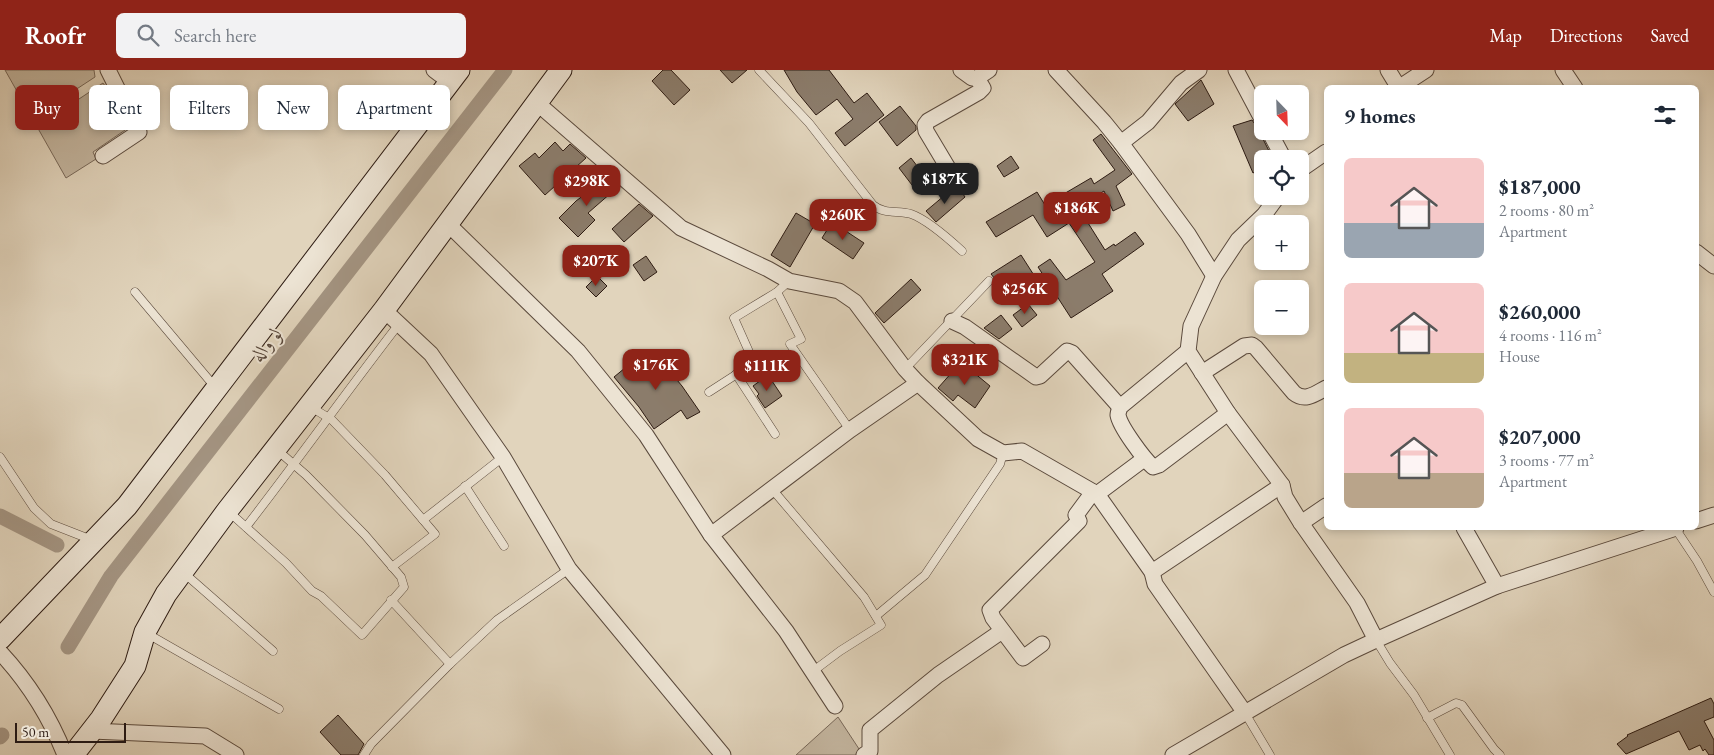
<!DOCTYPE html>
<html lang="en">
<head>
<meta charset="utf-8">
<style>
	body { margin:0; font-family:"EB Garamond",Amiri,serif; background:#f2f2f3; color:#1f2937; height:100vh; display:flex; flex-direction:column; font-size:19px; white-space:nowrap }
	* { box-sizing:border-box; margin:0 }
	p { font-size:16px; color:#747a83 }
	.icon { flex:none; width:28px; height:28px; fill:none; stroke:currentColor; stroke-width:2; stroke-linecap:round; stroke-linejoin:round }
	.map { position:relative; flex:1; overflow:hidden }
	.drawer { position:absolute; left:1324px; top:15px; width:375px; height:445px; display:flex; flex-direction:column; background:#fff; border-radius:8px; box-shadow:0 2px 8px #0003 }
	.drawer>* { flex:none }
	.hud { position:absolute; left:15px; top:15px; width:475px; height:45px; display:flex; gap:10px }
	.needle { width:32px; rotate:157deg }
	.tools { position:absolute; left:1254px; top:15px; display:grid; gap:10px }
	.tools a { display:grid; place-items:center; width:55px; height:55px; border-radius:8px; background:#fff; box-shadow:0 2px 8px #0003; font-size:25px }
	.scale { position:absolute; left:15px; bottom:12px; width:111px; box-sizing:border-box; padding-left:5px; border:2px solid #2e1c13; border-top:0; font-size:14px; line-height:18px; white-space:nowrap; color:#2e1c13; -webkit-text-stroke:4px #ece3d3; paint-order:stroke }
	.price { position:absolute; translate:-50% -42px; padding:0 11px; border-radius:10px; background:#8f2418; color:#fff; font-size:16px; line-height:32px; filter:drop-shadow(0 1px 2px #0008) }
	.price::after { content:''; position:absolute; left:50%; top:30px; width:15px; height:11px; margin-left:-8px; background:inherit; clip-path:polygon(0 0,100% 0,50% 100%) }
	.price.selected { background:#222; color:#fff }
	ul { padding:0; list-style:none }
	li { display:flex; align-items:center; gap:15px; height:125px; padding:0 20px }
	li span { display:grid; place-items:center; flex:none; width:140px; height:100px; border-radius:8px; color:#555 }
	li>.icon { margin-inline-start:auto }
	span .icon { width:60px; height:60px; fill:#fffc; stroke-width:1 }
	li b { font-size:21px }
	h2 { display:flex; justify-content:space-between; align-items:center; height:60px; padding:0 20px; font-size:21px }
	.pill { padding:0 18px; border-radius:8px; background:#fff; box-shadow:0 2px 8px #0003; font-size:18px; line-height:45px }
	.pill.selected { background:#8f2418; color:#fff }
	header { display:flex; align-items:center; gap:30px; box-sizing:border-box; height:70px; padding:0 25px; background:#8f2418; color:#fff }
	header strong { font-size:24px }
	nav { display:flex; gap:28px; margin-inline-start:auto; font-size:18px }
	.search { width:350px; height:45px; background:#f2f2f3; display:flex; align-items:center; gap:12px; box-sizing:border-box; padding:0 18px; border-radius:8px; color:#747a83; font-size:19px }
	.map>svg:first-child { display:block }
	.green { fill:#c3b59f; stroke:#786859 }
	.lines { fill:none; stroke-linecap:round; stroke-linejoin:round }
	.canal { stroke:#a49583; stroke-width:15 }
	.building { fill:#8b7c6b; stroke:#2e1c13 }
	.lane-casing { stroke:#5b4a3d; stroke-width:9 }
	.street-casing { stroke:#5b4a3d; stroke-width:17 }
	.secondary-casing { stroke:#2e1c13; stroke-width:23 }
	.lane { stroke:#ece3d3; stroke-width:8 }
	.street { stroke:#ece3d3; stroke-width:15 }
	.secondary { stroke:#ece3d3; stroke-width:21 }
	.labels { text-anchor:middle; stroke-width:4; stroke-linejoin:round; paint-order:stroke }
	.water-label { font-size:20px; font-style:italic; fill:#57463a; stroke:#ece3d3 }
</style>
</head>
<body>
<header>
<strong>Roofr</strong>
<div class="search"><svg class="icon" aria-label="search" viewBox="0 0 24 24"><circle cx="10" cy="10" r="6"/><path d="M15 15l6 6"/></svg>Search here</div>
<nav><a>Map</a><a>Directions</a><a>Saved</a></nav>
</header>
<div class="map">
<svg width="1714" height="685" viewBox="0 0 1714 685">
	<rect width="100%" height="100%" fill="#e1d4bc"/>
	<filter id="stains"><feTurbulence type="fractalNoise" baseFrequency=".004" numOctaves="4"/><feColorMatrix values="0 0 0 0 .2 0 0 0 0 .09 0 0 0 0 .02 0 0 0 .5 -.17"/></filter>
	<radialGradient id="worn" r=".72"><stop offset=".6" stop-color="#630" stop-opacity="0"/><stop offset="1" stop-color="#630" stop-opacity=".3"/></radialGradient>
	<g class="green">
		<path d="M5,0H94L95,7L66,26L70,35L103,13L117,33L128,58L93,82L96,89L66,108Z"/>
		<path d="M838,647L863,685H796Z"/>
	</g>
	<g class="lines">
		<g class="canal">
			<path d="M0,446L57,475"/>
			<path d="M68,577L111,506L505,0"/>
			<path d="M0,667L2,665"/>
		</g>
	</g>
	<g class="building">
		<path d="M663,0H671L690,20L674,35L652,11Z"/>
		<path d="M720,0H747L732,13Z"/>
		<path d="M784,0H829L854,33L867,23L884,45L845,76L835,63L853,49L837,29L816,45L797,22Z"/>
		<path d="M1201,10L1214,34L1188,51L1175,34Z"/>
		<path d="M900,36L916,56V60L897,76L879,52Z"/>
		<path d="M1252,50L1257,57L1260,58L1261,65L1273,89H1262V98L1253,103L1233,56Z"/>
		<path d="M1101,64L1132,104L1116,116L1125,135L1113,141L1104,121L1078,137L1105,180L1114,174L1115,176L1135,162L1144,174L1102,204L1113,221L1071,248L1038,197L1050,189L1066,210L1095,192L1069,153L1047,167L1033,145L996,167L986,152L1037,122L1045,135L1091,108L1094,114L1115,100L1093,70Z"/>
		<path d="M555,72L563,81L570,74L586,88L545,125L519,96L535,83L539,88Z"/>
		<path d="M1011,86L1019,98L1004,107L997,96Z"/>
		<path d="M911,88L924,105L912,115L899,98Z"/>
		<path d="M608,107L619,116L588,143L595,150L578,167L559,148L576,131Z"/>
		<path d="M951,120L957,122L961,121L965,127L936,152L926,141Z"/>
		<path d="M639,134L653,146L624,172L612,159Z"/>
		<path d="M796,143L815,154L790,197L771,185Z"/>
		<path d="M832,152L864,173L853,189L822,168Z"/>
		<path d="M1021,185L1037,210L1022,222L1015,212L1003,219L991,204Z"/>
		<path d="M646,186L657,202L644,211L633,195Z"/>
		<path d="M597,206L607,216L596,227L586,217Z"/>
		<path d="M911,209L921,220L884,253L875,243Z"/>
		<path d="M1028,234L1037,245L1022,257L1013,245Z"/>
		<path d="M1001,245L1012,259L999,269L984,258Z"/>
		<path d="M642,284L654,298L662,292L682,316L700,342L687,349L681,340L654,359L639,337L614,307Z"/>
		<path d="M961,292L990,316L975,338L958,325L953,331L938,318Z"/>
		<path d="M768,305L782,326L765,338L757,326L759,324L753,316Z"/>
		<path d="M1711,628L1714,634V647L1704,651L1714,670V685H1709L1705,679L1703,681L1700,675L1689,680L1679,661L1626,684L1617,674L1628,666L1627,665Z"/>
		<path d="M338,645L364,674L358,685H341L320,662Z"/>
	</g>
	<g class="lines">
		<g class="lane-casing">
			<g id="lane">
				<path d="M759,0L809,53L873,135C885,145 897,140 911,144C928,150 949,169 962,181"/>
				<path d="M135,222L215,317"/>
				<path d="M777,222L801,269L790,274L850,360"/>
				<path d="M905,299L989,211"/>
				<path d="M736,304L775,364"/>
				<path d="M709,322L754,293L734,248L777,222L789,211"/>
				<path d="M311,337L332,350L385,405L435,464L392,497"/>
				<path d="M0,387L34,438L51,454L92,470"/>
				<path d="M465,416L504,476"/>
				<path d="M772,419L864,527L881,555L840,581L812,602"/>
				<path d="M228,441L286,493L312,521L321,526L362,565L404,517L401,507L365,465L306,405L276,379"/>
				<path d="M423,450L503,387"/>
				<path d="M246,457C298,390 347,321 399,254"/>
				<path d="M1675,458L1697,491L1714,522"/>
				<path d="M184,503L273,581"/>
				<path d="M391,530L450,594"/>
				<path d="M876,546L925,505L1000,394L1003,383"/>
				<path d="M146,563L279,639"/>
				<path d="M1376,570L1390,593L1414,625L1450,685"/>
				<path d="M1245,643L1270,685"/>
				<path d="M1427,648L1456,633L1462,635L1494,679L1500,685"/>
				<path d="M364,685L371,674L450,594L497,550L569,499"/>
			</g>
		</g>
		<g class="street-casing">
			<g id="street">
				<path d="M434,0L450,12"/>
				<path d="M961,0L972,8H977L989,0"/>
				<path d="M1056,0L1104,52L1121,73L1188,164L1214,206"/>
				<path d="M1236,0L1262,49"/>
				<path d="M1388,0L1399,18"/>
				<path d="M1563,0L1575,18"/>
				<path d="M1400,17L1426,0"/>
				<path d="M537,33L681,158L768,199L789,211L839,221L855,232L905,299L918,313L978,369L1003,383L1022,381L1097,424L1152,502L1155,514L1245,643"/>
				<path d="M1269,61L1284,89"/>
				<path d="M1121,73L1148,52L1181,13L1199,0"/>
				<path d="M103,86L139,62L108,0"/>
				<path d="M1300,100L1326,82"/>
				<path d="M957,113L926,61L925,55L928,51L979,22L983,18L977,8"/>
				<path d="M1278,126L1264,145L1238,170L1214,206L1191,256L1188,281L1228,343L1282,415L1285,427L1301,453L1357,533L1376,570"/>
				<path d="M448,154L578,281L646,365L711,465L786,561L835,636"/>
				<path d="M1696,182L1714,196"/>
				<path d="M384,240L431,284L503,387L569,499L723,685"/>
				<path d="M952,251L965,257L1036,307L1040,306L1067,281L1072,283L1120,337"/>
				<path d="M1188,281L1120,337C1119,340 1118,343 1118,345C1120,357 1144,389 1153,397L1159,395L1228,343"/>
				<path d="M1202,303L1244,276L1252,275L1256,278L1294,323C1305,332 1315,324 1326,318"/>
				<path d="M1097,424L1144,389"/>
				<path d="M1696,451L1714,445"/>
				<path d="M1301,453L1326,436"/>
				<path d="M1464,458L1497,516"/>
				<path d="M711,465L850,360L918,313"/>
				<path d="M1152,502L1282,415"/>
				<path d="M1042,574L1023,588L993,548L990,540L1079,451L1076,445L1093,422"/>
				<path d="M0,582C28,612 50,647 65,685"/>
				<path d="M92,661L205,666L236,685"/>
				<path d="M864,685L870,681V660L938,605L1002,561"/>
				<path d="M1173,685L1344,585L1376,570L1497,516L1676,458"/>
			</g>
		</g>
		<g class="secondary-casing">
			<g id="secondary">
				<path d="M0,569L127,436L459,0"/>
				<path d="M73,685L101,649L135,596L145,562L166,524L227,441L384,240L561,0"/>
			</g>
		</g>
		<use href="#lane" class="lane"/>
		<use href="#street" class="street"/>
		<use href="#secondary" class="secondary"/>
	</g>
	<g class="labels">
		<g class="water-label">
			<text transform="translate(266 274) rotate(-52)" y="7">لو واله</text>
		</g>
	</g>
	<rect width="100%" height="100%" filter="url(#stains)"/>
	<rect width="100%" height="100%" fill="url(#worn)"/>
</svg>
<div class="tools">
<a><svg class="needle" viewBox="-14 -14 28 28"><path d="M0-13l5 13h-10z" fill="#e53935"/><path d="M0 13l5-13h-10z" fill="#747a83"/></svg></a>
<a><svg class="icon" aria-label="locate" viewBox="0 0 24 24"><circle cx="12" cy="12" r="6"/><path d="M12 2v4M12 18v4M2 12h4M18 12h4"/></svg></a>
<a>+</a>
<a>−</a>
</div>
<div class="scale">50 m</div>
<b class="price selected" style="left:945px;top:135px">$187K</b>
<b class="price" style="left:587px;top:137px">$298K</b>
<b class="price" style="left:1077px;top:164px">$186K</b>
<b class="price" style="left:843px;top:171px">$260K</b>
<b class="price" style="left:596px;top:217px">$207K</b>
<b class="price" style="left:1025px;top:245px">$256K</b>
<b class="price" style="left:965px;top:316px">$321K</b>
<b class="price" style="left:656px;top:321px">$176K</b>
<b class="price" style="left:767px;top:322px">$111K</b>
<div class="hud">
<a class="pill selected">Buy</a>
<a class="pill">Rent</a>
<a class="pill">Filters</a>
<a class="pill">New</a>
<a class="pill">Apartment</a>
</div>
<section class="drawer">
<h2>9 homes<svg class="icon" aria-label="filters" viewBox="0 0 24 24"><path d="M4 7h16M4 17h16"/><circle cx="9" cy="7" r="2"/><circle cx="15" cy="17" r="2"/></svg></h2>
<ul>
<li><span style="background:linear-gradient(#f6c9c9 65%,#9aa5b1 0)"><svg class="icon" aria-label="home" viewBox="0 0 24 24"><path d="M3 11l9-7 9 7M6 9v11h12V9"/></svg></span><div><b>$187,000</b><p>2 rooms · 80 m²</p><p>Apartment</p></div></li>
<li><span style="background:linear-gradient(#f6c9c9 70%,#c2b280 0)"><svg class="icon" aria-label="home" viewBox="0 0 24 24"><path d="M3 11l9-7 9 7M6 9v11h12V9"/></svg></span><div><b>$260,000</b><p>4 rooms · 116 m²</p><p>House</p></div></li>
<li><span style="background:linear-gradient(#f6c9c9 65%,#b9a48a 0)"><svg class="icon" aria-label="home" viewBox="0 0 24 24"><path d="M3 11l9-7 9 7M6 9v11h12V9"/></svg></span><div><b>$207,000</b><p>3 rooms · 77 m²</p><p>Apartment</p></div></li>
</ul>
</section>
</div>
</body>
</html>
